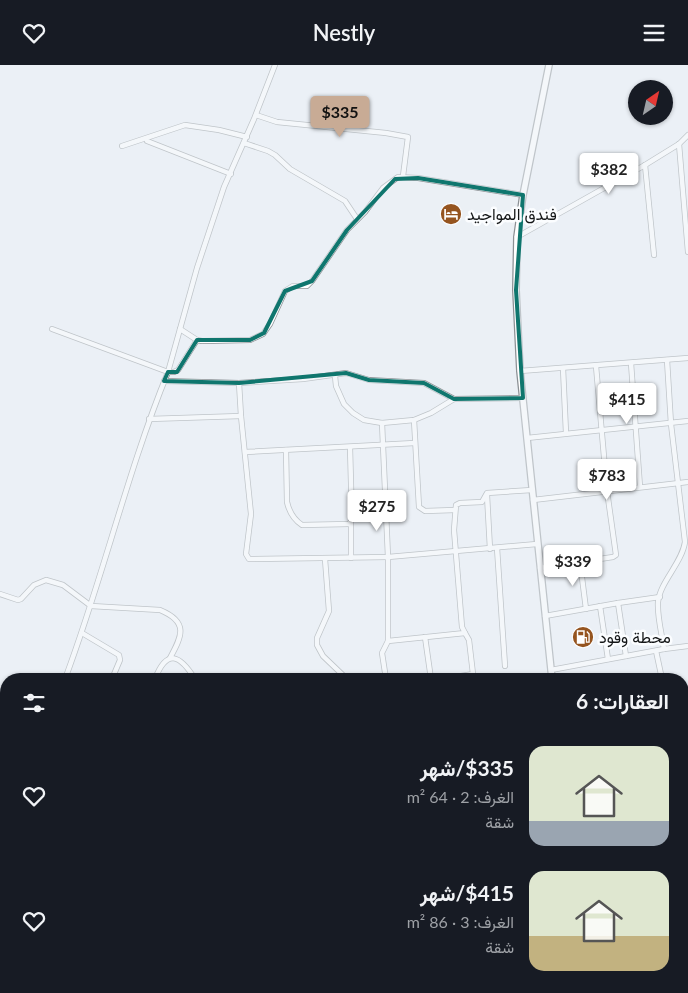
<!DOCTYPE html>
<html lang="ar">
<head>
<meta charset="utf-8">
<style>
	body { margin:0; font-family:Lato,Vazirmatn,sans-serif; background:#20242c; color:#f1f3f6; direction:rtl; height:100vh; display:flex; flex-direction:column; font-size:19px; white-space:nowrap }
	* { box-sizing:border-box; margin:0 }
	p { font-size:16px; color:#9ea1a6 }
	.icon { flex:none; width:28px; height:28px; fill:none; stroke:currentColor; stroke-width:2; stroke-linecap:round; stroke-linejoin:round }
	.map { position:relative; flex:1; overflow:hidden; direction:ltr }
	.drawer { position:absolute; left:0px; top:608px; width:689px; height:321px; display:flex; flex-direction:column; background:#171b24; border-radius:20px 20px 0 0; box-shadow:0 1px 4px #0004; direction:rtl }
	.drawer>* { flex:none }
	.needle { width:32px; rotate:34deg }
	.controls { position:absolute; left:628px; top:15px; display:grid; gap:10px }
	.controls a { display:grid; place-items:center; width:45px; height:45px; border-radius:50%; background:#171b24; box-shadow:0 1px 4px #0004; font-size:25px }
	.price { position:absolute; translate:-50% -42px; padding:0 11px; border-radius:5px; background:#fff; color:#222; font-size:16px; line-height:32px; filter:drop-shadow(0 1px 2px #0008) }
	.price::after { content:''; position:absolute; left:50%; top:30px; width:15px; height:11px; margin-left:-8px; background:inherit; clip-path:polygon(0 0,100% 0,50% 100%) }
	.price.active { background:#c8ab95; color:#111 }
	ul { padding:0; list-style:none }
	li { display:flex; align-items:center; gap:15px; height:125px; padding:0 20px }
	li span { display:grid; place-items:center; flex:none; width:140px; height:100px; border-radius:15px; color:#555 }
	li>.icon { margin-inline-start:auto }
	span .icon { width:60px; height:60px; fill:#fffc; stroke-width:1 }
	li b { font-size:21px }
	h2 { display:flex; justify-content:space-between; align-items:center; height:60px; padding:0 20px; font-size:21px }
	header { display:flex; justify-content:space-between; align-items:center; height:65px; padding:0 20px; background:#171b24; font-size:22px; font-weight:600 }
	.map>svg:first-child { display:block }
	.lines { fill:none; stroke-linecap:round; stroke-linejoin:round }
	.minor-casing { stroke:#8b9094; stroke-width:6 }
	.tertiary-casing { stroke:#8b9094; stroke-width:8 }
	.minor { stroke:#fff; stroke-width:4.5 }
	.tertiary { stroke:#fff; stroke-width:5.5 }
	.marked { fill:none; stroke:#0f766e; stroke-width:4; stroke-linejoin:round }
	.labels { text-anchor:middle; stroke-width:5; stroke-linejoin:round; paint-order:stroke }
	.poi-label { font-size:16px; fill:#141617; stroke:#fbfdff; text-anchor:start }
</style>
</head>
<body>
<header><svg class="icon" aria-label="menu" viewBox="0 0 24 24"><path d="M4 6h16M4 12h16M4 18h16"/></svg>Nestly<svg class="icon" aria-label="heart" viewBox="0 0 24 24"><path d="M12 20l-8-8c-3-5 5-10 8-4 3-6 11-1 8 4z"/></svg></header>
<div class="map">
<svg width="688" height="928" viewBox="0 0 688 928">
	<rect width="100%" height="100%" fill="#ebf0f5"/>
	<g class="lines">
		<g class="minor-casing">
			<g id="minor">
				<path d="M256,50L277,57L386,68L408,72L403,111"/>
				<path d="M147,76L231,109"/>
				<path d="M244,78L268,86L275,90L290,104L345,136L357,154"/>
				<path d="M679,79L688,187"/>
				<path d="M122,81L185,60L219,65L247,72"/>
				<path d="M645,100L654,190"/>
				<path d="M517,172L645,100L679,79L688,70"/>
				<path d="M52,264L168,307L197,203L224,122L254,54L275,0"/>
				<path d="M180,264L197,275"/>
				<path d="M631,298L640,422"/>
				<path d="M563,303L566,368"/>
				<path d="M520,306L688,293"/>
				<path d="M335,311L336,321L344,339L353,348L364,355L382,358L414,355L431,348L454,334L523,333"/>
				<path d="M164,316L239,318L303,314L346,308L369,315L424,318L454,334"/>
				<path d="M239,318L241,351L251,449L246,489L249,494L388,492L537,479"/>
				<path d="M149,354L241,351"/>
				<path d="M414,355L419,442L425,446L455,445"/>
				<path d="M382,358L388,492V576L382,588L386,614"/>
				<path d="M527,373L688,356"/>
				<path d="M286,385L287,437C289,446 293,454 302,460L349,459L352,455L350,382"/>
				<path d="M245,387L415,378"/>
				<path d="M487,430L490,484"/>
				<path d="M533,435L688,417"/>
				<path d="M352,436L385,437"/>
				<path d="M351,457V493"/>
				<path d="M497,483L505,601"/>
				<path d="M325,494L329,546L317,573V580L323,591L347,614"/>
				<path d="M580,497L586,544"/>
				<path d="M540,503L613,492L616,490L607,426L596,301"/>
				<path d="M0,529L18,535L21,534L34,520L46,515L63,520L91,541L160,545C189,557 182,571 170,593"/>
				<path d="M618,538L660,532"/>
				<path d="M600,541L608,594"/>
				<path d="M545,551L618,538L626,591"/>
				<path d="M82,568L119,590L120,595L112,614"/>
				<path d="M425,572L431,614"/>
				<path d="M388,576L465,568L462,562L454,465L456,440L460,438L482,437L487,428L532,425"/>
				<path d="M664,584C662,569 657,552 658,537C660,517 682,498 685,477L671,359L667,295"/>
				<path d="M656,586L662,614"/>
				<path d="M551,605L664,584L688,581"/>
				<path d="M65,614C103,513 127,407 168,307H174L178,305L197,275L202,276L250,275L263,269L270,259L285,226L293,221H307L312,216L347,165L365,147L383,123L398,112L418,113L523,130"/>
				<path d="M155,614C167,583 180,590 195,614"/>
				<path d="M443,614L473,609L469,575L465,568"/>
				<path d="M0,631L6,635"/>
				<path d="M0,681L6,683"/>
				<path d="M0,759L5,761"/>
				<path d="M0,802L6,805"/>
				<path d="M0,825L6,828"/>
				<path d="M0,880L6,872"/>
				<path d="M155,922L159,928"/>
				<path d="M167,922L175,925L178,928"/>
				<path d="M345,922L354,928"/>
				<path d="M451,922L454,928"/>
				<path d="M530,922L533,928"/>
				<path d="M302,928L305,922"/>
				<path d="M617,928V922"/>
				<path d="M667,928L688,921"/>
			</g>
		</g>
		<g class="tertiary-casing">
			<g id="tertiary">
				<path d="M549,0L523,130L517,172L516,225L520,306L552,614"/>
				<path d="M430,928L435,922"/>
			</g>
		</g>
		<use href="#minor" class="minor"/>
		<use href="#tertiary" class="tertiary"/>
	</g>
	<path d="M0 0H688V928H0ZM418,113L523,130L516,225L523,333L454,334L424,318L369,315L346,308L239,318L164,316L168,307H177L197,275H250L264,268L285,226L312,216L347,165L395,114Z" fill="#ebf0f5" fill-opacity=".55" fill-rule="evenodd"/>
	<path class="marked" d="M418,113L523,130L516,225L523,333L454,334L424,318L369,315L346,308L239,318L164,316L168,307H177L197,275H250L264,268L285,226L312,216L347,165L395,114Z"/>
	<defs>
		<g id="hotel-disc" transform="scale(1.125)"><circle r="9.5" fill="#95541f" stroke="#fbfdff"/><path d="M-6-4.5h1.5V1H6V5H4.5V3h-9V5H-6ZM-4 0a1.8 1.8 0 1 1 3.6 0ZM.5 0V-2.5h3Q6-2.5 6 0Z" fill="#fff"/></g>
		<g id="fuel-disc" transform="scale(1.125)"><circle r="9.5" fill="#95541f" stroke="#fbfdff"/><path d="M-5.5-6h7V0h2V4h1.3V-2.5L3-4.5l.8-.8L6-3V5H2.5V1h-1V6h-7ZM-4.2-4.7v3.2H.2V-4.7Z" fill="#fff"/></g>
	</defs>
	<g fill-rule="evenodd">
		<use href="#hotel-disc" x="451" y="149"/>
		<use href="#fuel-disc" x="583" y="572"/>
	</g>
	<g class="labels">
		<g class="poi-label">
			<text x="467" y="155">فندق المواجيد</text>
			<text x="599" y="578">محطة وقود</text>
		</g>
	</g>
</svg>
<div class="controls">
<a><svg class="needle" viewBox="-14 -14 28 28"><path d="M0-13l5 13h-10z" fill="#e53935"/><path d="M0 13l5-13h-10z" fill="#9ea1a6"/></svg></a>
</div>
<b class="price active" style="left:340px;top:73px">$335</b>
<b class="price" style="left:609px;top:130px">$382</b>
<b class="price" style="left:627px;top:360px">$415</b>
<b class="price" style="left:607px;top:436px">$783</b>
<b class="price" style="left:377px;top:467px">$275</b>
<b class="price" style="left:573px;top:522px">$339</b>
<section class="drawer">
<h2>العقارات: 6<svg class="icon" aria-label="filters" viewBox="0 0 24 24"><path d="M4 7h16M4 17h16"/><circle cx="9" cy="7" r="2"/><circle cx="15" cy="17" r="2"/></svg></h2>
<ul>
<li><span style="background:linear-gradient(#dfe7d0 75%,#9aa5b1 0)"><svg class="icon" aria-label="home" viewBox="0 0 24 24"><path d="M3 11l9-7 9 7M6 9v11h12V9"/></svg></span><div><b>$335/شهر</b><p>الغرف: 2 · 64 m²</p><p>شقة</p></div><svg class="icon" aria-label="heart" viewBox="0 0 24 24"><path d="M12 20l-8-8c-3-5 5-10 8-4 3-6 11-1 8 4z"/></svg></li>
<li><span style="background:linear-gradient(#dfe7d0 65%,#c2b280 0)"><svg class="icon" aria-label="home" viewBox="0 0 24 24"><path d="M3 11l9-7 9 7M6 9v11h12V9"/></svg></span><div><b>$415/شهر</b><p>الغرف: 3 · 86 m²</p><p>شقة</p></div><svg class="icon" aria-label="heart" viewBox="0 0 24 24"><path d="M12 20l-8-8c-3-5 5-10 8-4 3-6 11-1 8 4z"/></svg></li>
</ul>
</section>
</div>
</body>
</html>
